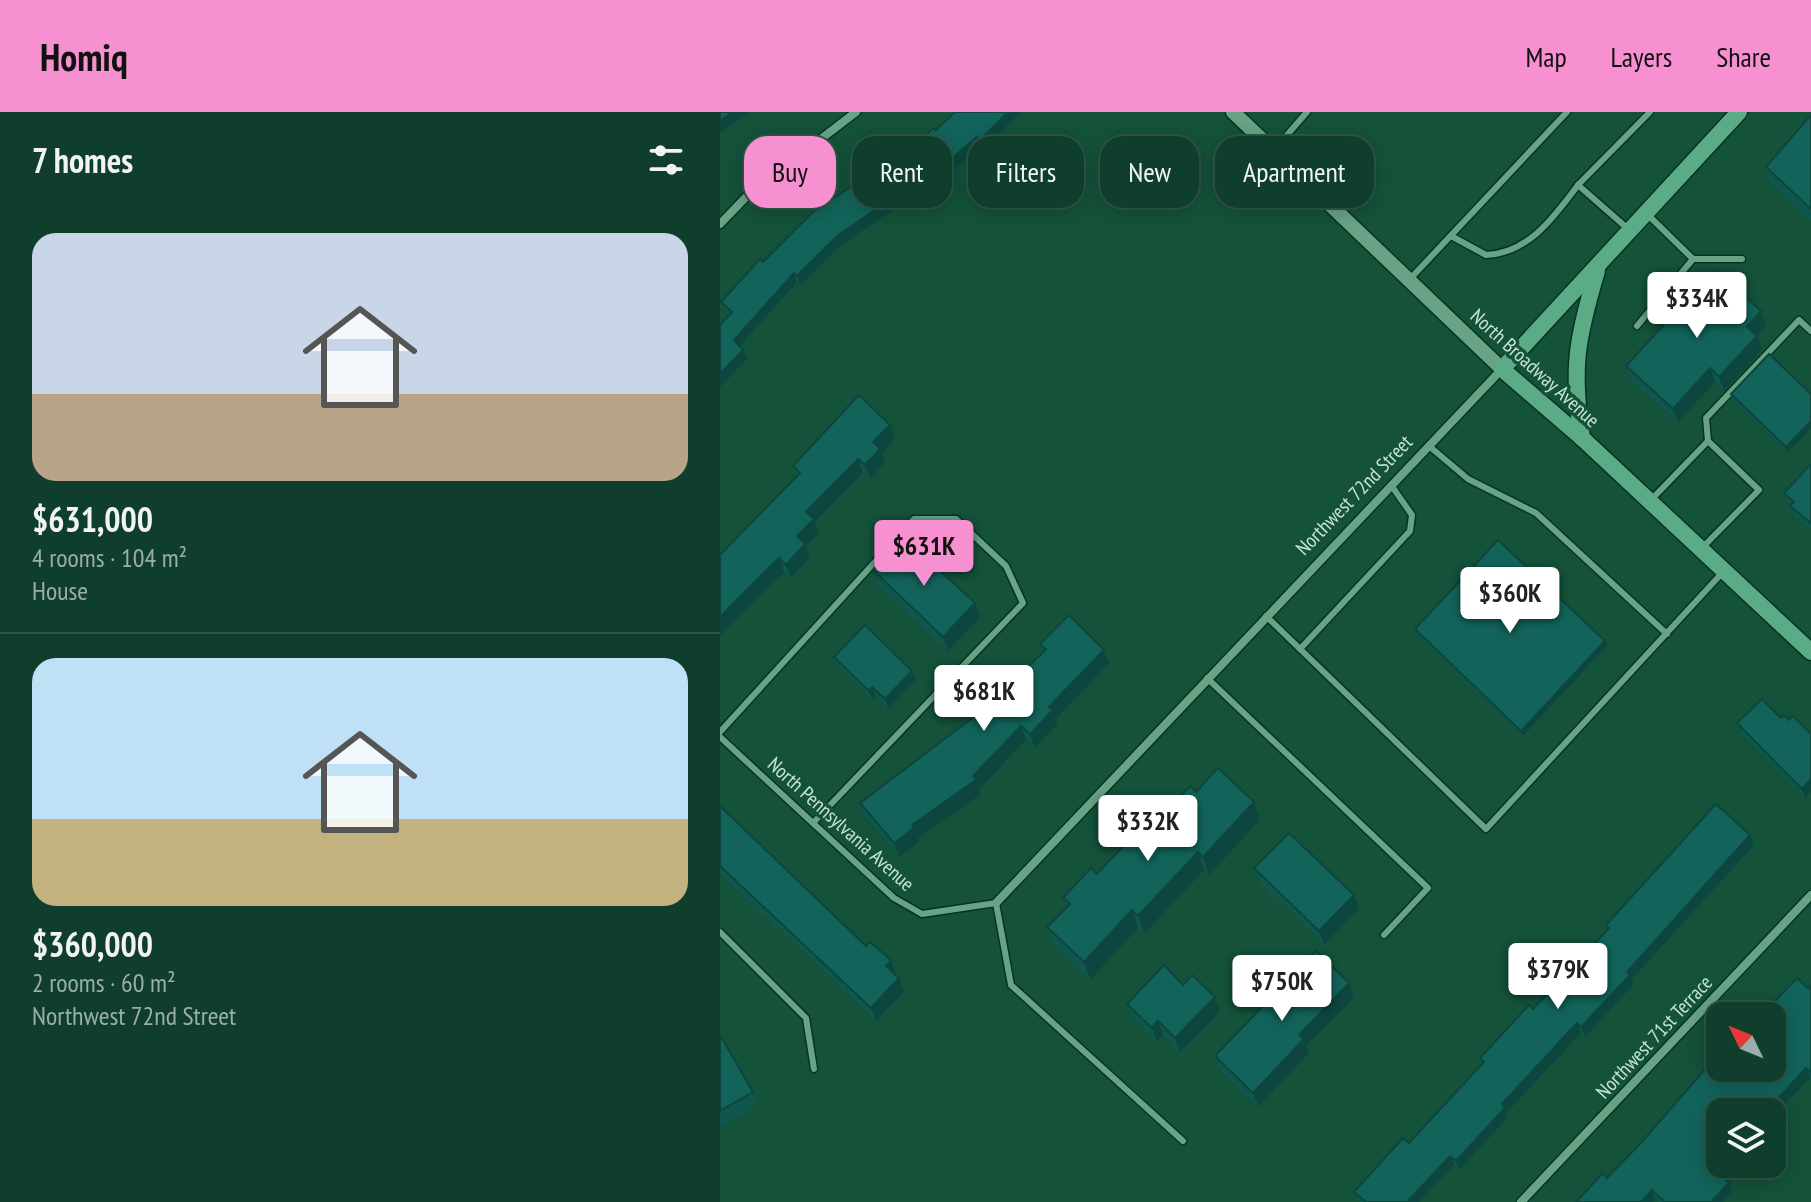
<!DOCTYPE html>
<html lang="en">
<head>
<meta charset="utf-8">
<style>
	body { margin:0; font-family:"PT Sans Narrow",sans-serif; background:#184534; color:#f1f3f6; height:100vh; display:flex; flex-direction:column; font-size:30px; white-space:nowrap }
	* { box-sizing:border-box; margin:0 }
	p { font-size:26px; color:#9baea9 }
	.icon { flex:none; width:44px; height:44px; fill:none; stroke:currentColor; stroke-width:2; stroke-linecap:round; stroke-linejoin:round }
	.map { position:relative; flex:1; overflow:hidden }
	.details { display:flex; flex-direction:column; background:#0f3e2c; width:720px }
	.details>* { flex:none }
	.hud { position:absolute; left:24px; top:24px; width:760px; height:72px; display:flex; gap:16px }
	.needle { width:52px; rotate:313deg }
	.buttons { position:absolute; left:986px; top:890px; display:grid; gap:16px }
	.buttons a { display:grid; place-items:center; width:80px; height:80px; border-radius:16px; background:#0f3e2c; box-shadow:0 4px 20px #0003,0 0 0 2px #2f5748; font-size:40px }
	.price { position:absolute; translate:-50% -68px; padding:0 18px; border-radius:8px; background:#fff; color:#222; font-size:26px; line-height:52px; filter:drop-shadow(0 2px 4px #0008) }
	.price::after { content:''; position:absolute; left:50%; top:48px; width:24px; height:18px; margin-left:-12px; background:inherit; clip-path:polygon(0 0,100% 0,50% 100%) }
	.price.on { background:#f690d1; color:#111 }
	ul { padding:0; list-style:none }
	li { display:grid; align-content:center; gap:16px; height:424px; padding:0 32px }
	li+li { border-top:2px solid #2f5748 }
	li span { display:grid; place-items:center; height:248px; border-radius:24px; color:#555 }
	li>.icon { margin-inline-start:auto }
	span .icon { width:144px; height:144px; fill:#fffc; stroke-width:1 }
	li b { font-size:34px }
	h2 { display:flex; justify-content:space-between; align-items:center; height:96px; padding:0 32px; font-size:34px }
	.pill { padding:0 28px; border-radius:24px; background:#0f3e2c; box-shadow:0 4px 20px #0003,0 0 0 2px #2f5748; font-size:28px; line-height:72px }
	.pill.on { background:#f690d1; color:#111 }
	header { display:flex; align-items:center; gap:48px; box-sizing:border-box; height:112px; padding:0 40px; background:#f690d1; color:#111 }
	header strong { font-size:38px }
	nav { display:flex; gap:44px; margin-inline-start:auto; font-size:28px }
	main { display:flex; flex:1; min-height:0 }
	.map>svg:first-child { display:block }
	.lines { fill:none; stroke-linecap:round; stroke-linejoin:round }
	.service-casing { stroke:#043523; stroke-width:9 }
	.minor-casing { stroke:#043523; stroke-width:11 }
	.tertiary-casing { stroke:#043523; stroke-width:17 }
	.secondary-casing { stroke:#043523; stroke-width:19 }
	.service { stroke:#68a386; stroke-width:6 }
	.minor { stroke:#68a386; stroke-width:8 }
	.tertiary { stroke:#68a386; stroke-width:14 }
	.secondary { stroke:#5bab87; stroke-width:16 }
	.wall { fill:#0f564d }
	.shaded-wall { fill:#0d463f }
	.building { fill:#12645a; stroke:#0d463f; stroke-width:2 }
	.labels { text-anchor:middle; stroke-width:7; stroke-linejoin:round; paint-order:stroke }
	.street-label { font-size:20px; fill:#c6e3d4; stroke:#14523a }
</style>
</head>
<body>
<header>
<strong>Homiq</strong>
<nav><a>Map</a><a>Layers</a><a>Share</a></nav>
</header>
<main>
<section class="details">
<h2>7 homes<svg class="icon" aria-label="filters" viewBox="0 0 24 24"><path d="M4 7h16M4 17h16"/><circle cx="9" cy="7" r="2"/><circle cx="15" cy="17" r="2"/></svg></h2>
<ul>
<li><span style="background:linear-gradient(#c9d6e8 65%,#b9a48a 0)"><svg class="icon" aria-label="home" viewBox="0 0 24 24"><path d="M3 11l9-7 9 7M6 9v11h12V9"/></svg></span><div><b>$631,000</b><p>4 rooms · 104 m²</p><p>House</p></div></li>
<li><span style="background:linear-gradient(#bfe0f5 65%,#c2b280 0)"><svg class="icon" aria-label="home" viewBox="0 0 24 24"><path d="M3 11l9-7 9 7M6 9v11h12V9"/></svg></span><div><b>$360,000</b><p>2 rooms · 60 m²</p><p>Northwest 72nd Street</p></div></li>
</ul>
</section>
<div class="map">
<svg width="1091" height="1090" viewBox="0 0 1091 1090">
	<rect width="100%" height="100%" fill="#14523a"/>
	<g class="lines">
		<g class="service-casing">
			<g id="service">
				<path d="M554,38L587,0"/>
				<path d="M907,116L858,73L930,0"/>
				<path d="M731,124L766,143C809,141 834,105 858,73"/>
				<path d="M973,147H1022"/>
				<path d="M690,167L847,0"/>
				<path d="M917,214L973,147L926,101"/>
				<path d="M988,329L986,306L1079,208L1091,219"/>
				<path d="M709,334L748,367L816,401L947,522"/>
				<path d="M930,389L988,329L1039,378L981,437"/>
				<path d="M546,504L766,717L1003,460"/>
				<path d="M580,537L690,419L692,403L671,373"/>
				<path d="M487,566L708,776L664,823"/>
				<path d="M0,620L194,407H236L286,454L303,491L93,711"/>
				<path d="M0,625L174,786L202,802L276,791L291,873L463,1029"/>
				<path d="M0,820L86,906L94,957"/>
			</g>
		</g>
		<g class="minor-casing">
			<g id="minor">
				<path d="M0,112L29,82L136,0"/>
				<path d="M276,791L782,257"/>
				<path d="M801,1090L1091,783"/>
			</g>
		</g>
		<g class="tertiary-casing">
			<path id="tertiary" d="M513,0L782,257"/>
		</g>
		<g class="secondary-casing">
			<g id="secondary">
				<path d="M1019,0L782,257L862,326L1091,540"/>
				<path d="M862,326C851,256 857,226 877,159"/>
			</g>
		</g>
		<use href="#service" class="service"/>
		<use href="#minor" class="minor"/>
		<use href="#tertiary" class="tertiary"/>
		<use href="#secondary" class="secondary"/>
	</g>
	<g class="wall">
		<path d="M235,0H301L263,37L261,35L195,91L190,86L120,134L80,173L77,170L20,234L27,247L0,275L9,203L5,199L1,190L43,150L216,18Z"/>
		<path d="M1091,3V109L1052,73L1046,55Z"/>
		<path d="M1046,213L1036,224L1042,238L1004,279L995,270L958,310L911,268L906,254Z"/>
		<path d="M1049,242L1068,340L1012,287L1011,282Z"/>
		<path d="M175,327L162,341L165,351L150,367L143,360L95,410L99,421L86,434L90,446L71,466L64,460L0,524V443L76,364L73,354Z"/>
		<path d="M1091,354V417L1074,404L1071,394L1068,390L1064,381Z"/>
		<path d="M153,458L260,505L228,539L158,472Z"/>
		<path d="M695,517L887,534L803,624L697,522Z"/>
		<path d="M320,532L384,538L389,551L336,607L338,612L315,636L306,628L259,677L261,682L198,726L199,730L179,745L145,704L140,691L256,603L254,596L289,573L323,540Z"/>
		<path d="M114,545L192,559L196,568L168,597L156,585L152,588L118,554Z"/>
		<path d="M1061,606L1085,686L1021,621L1017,611Z"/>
		<path d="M476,680L534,690L540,708L489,763L484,758L424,822L418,816L370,868L334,833L327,815L347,795L343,786L377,762L442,704Z"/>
		<path d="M0,694L175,861V862L184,879L156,909L0,762Z"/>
		<path d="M1030,723L1034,733L912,867L914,872L865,925L861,921L787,1000L788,1005L739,1058L734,1053L699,1090H639L638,1089L634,1080L689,1031L762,952L760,946L813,897L888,817L886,813Z"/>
		<path d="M534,756L639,797L604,833L539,770Z"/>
		<path d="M1091,873V967L1090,966L1052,1006V1000L1000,1052H1015L1017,1057L1006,1068L1012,1080L1003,1090H938L935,1087L933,1090H856L1052,956V904H1044L1043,902L1088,876Z"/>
		<path d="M495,885L500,899L460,940L443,923L437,930L412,906L407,892Z"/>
		<path d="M634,885L586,934L589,941L538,995L500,958L495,944Z"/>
		<path d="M0,923L33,980L38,993L0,1015Z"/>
	</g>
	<g class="shaded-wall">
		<path d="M13,0H30L0,21V9Z"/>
		<path d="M288,0H301L263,37L260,28Z"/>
		<path d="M257,25L261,35L195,91L191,81Z"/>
		<path d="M187,76L190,86L120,134L80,173L77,164L117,124Z"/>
		<path d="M74,161L77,170L17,237L14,228Z"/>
		<path d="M1041,199L1046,213L1032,229L1027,215Z"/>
		<path d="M1037,224L1042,238L1004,279L999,265Z"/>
		<path d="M23,238L27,247L0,275V262Z"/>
		<path d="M990,256L995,270L958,310L953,297Z"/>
		<path d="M1091,309V316L1068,340L1066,335Z"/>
		<path d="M170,313L175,327L162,341L165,351L150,367L145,353L153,330Z"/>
		<path d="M138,347L143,360L95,410L99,421L86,434L90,446L71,466L66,453L86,400Z"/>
		<path d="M59,446L64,460L0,524V505Z"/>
		<path d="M255,491L260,505L228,539L223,525Z"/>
		<path d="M885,529L887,534L803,624L801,619Z"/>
		<path d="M384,538L389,551L336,607L338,612L315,636L310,622L329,595Z"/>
		<path d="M192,559L196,568L168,597L165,587Z"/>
		<path d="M152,575L156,585L152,588L149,579Z"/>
		<path d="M301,614L306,628L259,677L261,682L198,726L199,730L179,745L174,731L192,713L253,664Z"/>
		<path d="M1091,667V680L1085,686L1082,677Z"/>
		<path d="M534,690L540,708L489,763L483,745Z"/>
		<path d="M1030,723L1034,733L912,867L914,872L865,925L861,915L907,860Z"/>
		<path d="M478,740L484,758L424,822L418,804Z"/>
		<path d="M634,783L639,797L604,833L599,819Z"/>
		<path d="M412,798L418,816L370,868L364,850Z"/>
		<path d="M171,848L175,861L170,866L166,854Z"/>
		<path d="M179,866L184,879L156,909L151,896Z"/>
		<path d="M629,871L634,885L586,934L589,941L538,995L533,981L579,923Z"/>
		<path d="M495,885L500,899L460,940L455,926Z"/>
		<path d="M438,909L443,923L437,930L432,916Z"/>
		<path d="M857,911L861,921L787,1000L788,1005L739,1058L736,1049L782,992Z"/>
		<path d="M1086,956L1090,966L1052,1006V1000H1046Z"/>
		<path d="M730,1044L734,1053L699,1090H687Z"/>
		<path d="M1009,1052H1015L1017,1057L1003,1072L1000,1062Z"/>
		<path d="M1009,1071L1012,1080L1003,1090H991Z"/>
		<path d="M932,1078L935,1087L933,1090H921Z"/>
	</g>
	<g class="building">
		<path d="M0,0H13L0,9Z"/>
		<path d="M235,0H288L260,28L257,25L191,81L187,76L117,124L77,164L74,161L14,228L23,238L0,262V213L12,200L1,190L40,147L43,150L92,101L154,59L157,64L214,16L216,18Z"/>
		<path d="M1091,3V97L1046,55Z"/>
		<path d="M995,157L1041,199L1027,215L1037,224L999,265L990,256L953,297L906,254Z"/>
		<path d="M1049,242L1091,282V309L1066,335L1011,282Z"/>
		<path d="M139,283L170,313L153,330L160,337L145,353L138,347L86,400L94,407L77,424L85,432L66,453L59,446L0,505V443L80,361L73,354Z"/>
		<path d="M1090,353L1091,354V411L1070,394L1074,390L1064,381Z"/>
		<path d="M182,428L199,444L202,442L255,491L223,525L153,458Z"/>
		<path d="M778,428L885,529L801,619L695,517Z"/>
		<path d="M349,503L384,538L329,595L333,598L310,622L301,614L253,664L256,668L192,713L194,716L174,731L140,691L259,601L254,596L282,567L289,573L298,565L326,537L320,532Z"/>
		<path d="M145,513L192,559L165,587L152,575L149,579L114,545Z"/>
		<path d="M1042,587L1061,606L1064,603L1069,608L1073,604L1091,622V667L1082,677L1017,611Z"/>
		<path d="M498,656L534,690L483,745L478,740L418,804L412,798L364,850L327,815L350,792L343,786L371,756L377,762L436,699L442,704L470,674L476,680Z"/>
		<path d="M996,692L1030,723L907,860L910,863L861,915L857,911L782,992L785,996L736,1049L730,1044L687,1090H646L634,1080L683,1026L689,1031L764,950L760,946L809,893L813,897L889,816L886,813Z"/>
		<path d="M0,694L146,834L150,830L171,848L166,854L179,866L151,896L0,754Z"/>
		<path d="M569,721L634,783L599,819L534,756Z"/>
		<path d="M596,839L629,871L579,923L584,927L533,981L495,944Z"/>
		<path d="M444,853L463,873L472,863L495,885L455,926L438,909L432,916L407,892Z"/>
		<path d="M1077,866L1088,876L1091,873V961L1086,956L1046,1000H1000V1052H1009L1000,1062L1009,1071L991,1090H945L932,1078L921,1090H856L883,1061L887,1066L921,1031L1000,940V956H1052V915L1055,913L1052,910V904H1046L1043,902Z"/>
		<path d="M0,923L33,980L0,999Z"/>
	</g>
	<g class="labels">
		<g class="street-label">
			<text transform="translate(815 256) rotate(42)" y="7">North Broadway Avenue</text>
			<text transform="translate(634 383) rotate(-46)" y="7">Northwest 72nd Street</text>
			<text transform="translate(121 712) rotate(42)" y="7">North Pennsylvania Avenue</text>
			<text transform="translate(934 925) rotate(-47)" y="7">Northwest 71st Terrace</text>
		</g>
	</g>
</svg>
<div class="buttons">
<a><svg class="needle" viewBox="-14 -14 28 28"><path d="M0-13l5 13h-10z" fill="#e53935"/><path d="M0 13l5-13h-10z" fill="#9baea9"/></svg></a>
<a><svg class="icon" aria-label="layers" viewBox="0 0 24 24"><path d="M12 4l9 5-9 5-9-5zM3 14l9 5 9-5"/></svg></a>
</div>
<b class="price" style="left:977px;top:228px">$334K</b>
<b class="price on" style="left:204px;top:476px">$631K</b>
<b class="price" style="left:790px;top:523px">$360K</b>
<b class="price" style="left:264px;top:621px">$681K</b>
<b class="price" style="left:428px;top:751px">$332K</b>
<b class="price" style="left:838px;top:899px">$379K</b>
<b class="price" style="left:562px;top:911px">$750K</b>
<div class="hud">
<a class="pill on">Buy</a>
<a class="pill">Rent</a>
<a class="pill">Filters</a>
<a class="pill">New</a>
<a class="pill">Apartment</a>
</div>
</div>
</main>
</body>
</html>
